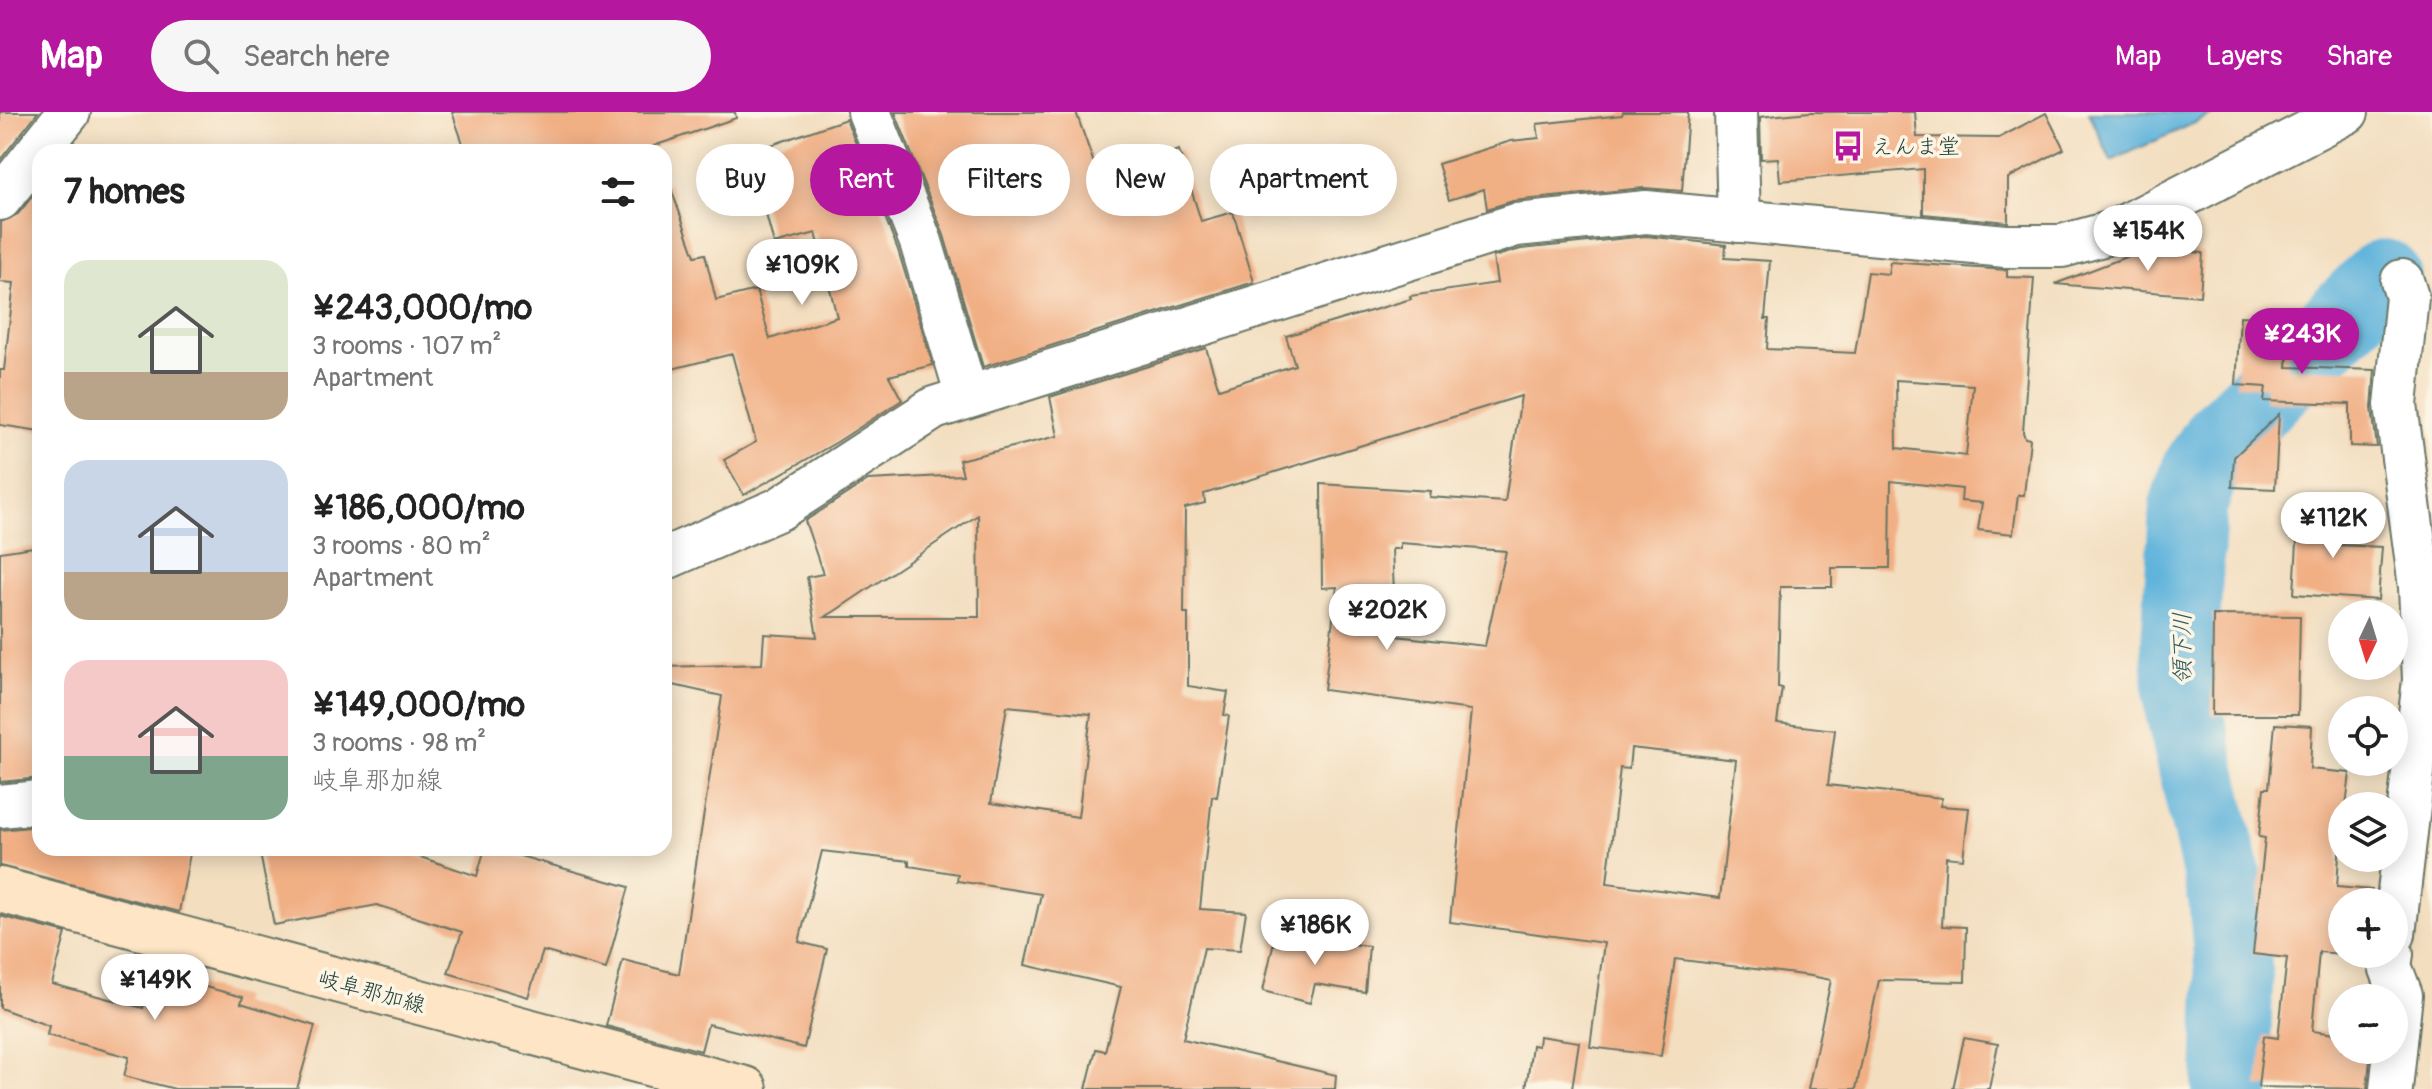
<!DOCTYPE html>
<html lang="en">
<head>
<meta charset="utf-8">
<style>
	body { margin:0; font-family:Pangolin,"Klee One",sans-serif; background:#f6f6f6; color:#222; height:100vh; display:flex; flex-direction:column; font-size:30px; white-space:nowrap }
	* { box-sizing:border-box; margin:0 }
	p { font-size:26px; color:#767676 }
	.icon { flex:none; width:44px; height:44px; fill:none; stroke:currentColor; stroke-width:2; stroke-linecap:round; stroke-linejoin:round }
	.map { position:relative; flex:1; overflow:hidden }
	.details { position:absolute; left:32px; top:32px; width:640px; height:712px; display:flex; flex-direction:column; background:#fff; border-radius:24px; box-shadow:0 4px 20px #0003 }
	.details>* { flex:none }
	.top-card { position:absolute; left:696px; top:32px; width:760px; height:72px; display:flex; gap:16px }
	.needle { width:52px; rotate:184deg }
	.fabs { position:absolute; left:2328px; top:488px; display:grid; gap:16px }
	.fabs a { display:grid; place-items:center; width:80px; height:80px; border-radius:50%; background:#fff; box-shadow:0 4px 20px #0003; font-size:40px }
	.price { position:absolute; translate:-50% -68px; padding:0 18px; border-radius:28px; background:#fff; color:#222; font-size:26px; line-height:52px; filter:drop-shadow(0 2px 4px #0008) }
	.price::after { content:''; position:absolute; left:50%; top:48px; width:24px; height:18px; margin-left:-12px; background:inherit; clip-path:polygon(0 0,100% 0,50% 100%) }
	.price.active { background:#b5179e; color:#fff }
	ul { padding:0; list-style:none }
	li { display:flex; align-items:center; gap:24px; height:200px; padding:0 32px }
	li span { display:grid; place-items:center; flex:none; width:224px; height:160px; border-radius:24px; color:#555 }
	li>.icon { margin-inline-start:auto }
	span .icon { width:96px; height:96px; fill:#fffc; stroke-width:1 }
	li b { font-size:34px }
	h2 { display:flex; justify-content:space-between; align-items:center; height:96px; padding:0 32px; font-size:34px }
	.pill { padding:0 28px; border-radius:36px; background:#fff; box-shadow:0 4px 20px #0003; font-size:28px; line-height:72px }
	.pill.active { background:#b5179e; color:#fff }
	header { display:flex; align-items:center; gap:48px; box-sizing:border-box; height:112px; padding:0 40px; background:#b5179e; color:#fff }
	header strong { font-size:38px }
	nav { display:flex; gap:44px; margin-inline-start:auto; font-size:28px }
	.search { width:560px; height:72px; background:#f6f6f6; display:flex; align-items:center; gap:20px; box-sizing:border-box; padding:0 28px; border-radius:44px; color:#767676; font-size:30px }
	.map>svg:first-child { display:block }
	.water { fill:#61b4dc; stroke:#407888; stroke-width:2 }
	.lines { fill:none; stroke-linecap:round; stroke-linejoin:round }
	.river { stroke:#61b4dc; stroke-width:78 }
	.building { fill:#f1af84; fill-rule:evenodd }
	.street-casing { stroke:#697565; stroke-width:46 }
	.secondary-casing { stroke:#697565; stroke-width:48 }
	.street { stroke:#fff; stroke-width:42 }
	.secondary { stroke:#fde5c5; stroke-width:44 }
	.labels { text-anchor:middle; stroke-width:7; stroke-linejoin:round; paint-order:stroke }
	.poi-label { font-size:22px; fill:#1f3d34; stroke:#fcf5e5; text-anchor:start }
	.street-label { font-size:22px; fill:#1f3d34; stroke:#fcf5e5 }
	.water-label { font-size:24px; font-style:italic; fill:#305b5e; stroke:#fcf5e5 }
</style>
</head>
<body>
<header>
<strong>Map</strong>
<div class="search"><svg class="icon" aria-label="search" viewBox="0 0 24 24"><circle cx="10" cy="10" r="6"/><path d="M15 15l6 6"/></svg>Search here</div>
<nav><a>Map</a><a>Layers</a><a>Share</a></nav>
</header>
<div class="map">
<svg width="2432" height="977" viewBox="0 0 2432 977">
	<rect width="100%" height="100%" fill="#fcf5e5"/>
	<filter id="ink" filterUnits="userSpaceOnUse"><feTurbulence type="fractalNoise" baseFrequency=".0125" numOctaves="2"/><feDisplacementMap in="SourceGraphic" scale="16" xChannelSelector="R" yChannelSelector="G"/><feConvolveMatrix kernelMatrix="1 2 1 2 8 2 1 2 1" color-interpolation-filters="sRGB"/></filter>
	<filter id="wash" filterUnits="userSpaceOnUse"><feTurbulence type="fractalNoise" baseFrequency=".006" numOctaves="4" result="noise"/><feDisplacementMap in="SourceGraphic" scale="32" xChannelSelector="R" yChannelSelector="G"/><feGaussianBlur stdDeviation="1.8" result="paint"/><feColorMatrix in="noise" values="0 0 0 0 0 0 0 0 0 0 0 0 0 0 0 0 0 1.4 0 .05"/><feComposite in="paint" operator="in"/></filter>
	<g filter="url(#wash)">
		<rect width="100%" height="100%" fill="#f3dec0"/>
		<path class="water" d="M2089,0H2219L2111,49Z"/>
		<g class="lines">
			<path class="river" d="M2231,977L2234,866L2227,785L2183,594L2180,533L2188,395L2200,359L2221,326L2383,166"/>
		</g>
		<g id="blocks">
			<g class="building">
				<path d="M0,0H38L0,48Z"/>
				<path d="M452,0H735L736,6L636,40H466Z"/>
				<path d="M895,0H1076L1098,63L1179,38L1201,109L1233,100L1254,170L983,255L944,123Z"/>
				<path d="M1623,0H1688L1682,79L1644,76L1513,89L1487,97L1484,77L1449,88L1438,52L1511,29L1539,26L1537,12L1622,3Z"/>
				<path d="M1810,0H1915L1917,25L1999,26L2046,1L2064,37L2008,66V110L1923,102V57L1780,69L1778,46L1761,47L1760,5Z"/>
				<path d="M846,7L898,138L933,253L889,264L902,288L837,330L744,383L724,348L756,330L732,242L664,259V72L669,71L695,144L705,142L716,188L756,178L770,227L837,205L816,121L774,132L760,80L747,85L734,46Z"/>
				<path d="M40,75V319L0,313V258H4L14,171L0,170L1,110L18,102Z"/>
				<path d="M1646,124L1726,133L1725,146L1770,149L1765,207H1769L1767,237L1855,241L1868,160L1888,162L1890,150L2007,158V165L2034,166L2023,320L2025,326L2030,327L2024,383H2018L2013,422L1978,418L1982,391L1961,389L1962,377L1891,369L1890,456H1832V475H1780L1778,575L1782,576L1777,611L1835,618L1828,673L1942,686L1940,694L1969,696L1963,747L1946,745L1942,814L1966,815L1965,870L1879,868L1856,977H1808L1831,868L1811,864L1675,847L1661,944L1590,935L1604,831L1450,810L1471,598L1324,578L1337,475L1322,476L1321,372L1430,379L1429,385L1505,390L1521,284L1204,382L1205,391L1185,396L1184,501H1188V574L1228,580L1224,603L1229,604L1217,685L1212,684L1200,797L1246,800L1240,838L1204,836L1183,927L1336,963L1335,977H1086L1096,937L1105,939L1121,875L1025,853L1041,782L957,769L958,762L909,754V749L822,739L799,830L827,837L804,936L708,912L701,939L606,914L623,848L679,862L722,584L664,571V555L762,552L764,522L817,525L807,465L823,462L805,409L868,368L963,363L959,348L1058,324L1050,285L1206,236L1219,277L1295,253L1286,224L1411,187L1410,184L1497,171L1493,145L1521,137ZM1896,268L1973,273L1966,344L1897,336ZM978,403L979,505H825L835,499ZM1400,431L1506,439L1485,534L1396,524L1392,437H1400ZM1007,594L1091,602L1078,705L991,691ZM1631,636L1736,648L1720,786L1607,771L1620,656L1629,657Z"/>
				<path d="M2149,136L2203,141L2200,184L2055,172Z"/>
				<path d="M2240,204L2291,207L2287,255L2375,258L2372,296L2377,335L2350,334V292L2264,289L2266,275L2236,273Z"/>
				<path d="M2279,302L2275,377L2232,375L2234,345Z"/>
				<path d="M2299,395L2340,398L2338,433L2382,435L2378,488L2294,482Z"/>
				<path d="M40,434V666L0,670V440Z"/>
				<path d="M2213,503L2300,504L2298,603H2212Z"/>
				<path d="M2275,612L2312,614L2310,657L2350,661L2346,694H2342L2337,775L2372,778V790H2342V842L2367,844L2319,840L2312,919L2342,923V938H2371L2367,977L2258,975L2264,924L2278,926L2287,846L2253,842L2265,726L2259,725L2264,676H2269Z"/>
				<path d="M40,714V736H191L179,800L0,754V718Z"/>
				<path d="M259,736H408V741L477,764L485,736H492L629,775L606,857L543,839L528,885L448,861L462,820L377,793L274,813Z"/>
				<path d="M0,804L66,821L52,872L143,896L154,852L200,864L198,873L243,885L241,891L315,914L297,977H175L124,964L129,945L47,923L49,914L0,896Z"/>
				<path d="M1275,824L1369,834L1365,880L1315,872L1310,891L1263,879Z"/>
				<path d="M1539,924L1579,930L1572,977H1526L1532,933L1538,934Z"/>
				<path d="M1964,926L1998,932L1989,977H1953Z"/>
			</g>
		</g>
	</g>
	<g filter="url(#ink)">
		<use href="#blocks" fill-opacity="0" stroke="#697565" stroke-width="2"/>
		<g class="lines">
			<g class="street-casing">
				<g id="street">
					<path d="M869,0L921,130L967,284"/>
					<path d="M1736,0L1739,109"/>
					<path d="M0,87L69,0"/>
					<path d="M664,447L779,397L934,296L1516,113L1646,100L2006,134H2062L2113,120L2347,0"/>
					<path d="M0,694L40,690"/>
					<path d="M2394,822L2424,568L2420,475L2396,293L2407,185L2402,169"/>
					<path d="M2391,977L2401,883L2390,854L2392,842"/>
				</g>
			</g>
			<g class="secondary-casing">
				<path id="secondary" d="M0,778L745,977"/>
			</g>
			<use href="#street" class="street"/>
			<use href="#secondary" class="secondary"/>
		</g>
	</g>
	<defs>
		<g id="bus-bare" transform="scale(2.4)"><path d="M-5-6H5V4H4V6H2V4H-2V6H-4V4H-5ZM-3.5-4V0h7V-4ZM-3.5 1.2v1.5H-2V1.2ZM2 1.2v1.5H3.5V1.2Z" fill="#b5179e" stroke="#fcf5e5" stroke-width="2.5" paint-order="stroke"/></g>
	</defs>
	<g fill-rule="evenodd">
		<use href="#bus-bare" x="1848" y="34"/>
	</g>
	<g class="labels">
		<g class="poi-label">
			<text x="1872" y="42">えんま堂</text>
		</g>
		<g class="street-label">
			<text transform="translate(372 879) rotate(15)" y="8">岐阜那加線</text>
		</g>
		<g class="water-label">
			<text transform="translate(2182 536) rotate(-90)" y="8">領下川</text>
		</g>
	</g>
</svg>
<div class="fabs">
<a><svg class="needle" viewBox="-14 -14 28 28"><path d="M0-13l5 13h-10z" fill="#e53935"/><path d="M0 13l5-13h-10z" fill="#767676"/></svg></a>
<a><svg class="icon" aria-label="locate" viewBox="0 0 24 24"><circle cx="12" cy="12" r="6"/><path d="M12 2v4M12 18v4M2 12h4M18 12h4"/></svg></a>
<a><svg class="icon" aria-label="layers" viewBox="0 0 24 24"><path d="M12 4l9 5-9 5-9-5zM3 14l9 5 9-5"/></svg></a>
<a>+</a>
<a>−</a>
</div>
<b class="price" style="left:2148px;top:161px">¥154K</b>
<b class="price" style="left:802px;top:195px">¥109K</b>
<b class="price active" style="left:2302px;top:264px">¥243K</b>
<b class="price" style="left:2333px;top:448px">¥112K</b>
<b class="price" style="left:1387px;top:540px">¥202K</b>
<b class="price" style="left:1315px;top:855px">¥186K</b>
<b class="price" style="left:155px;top:910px">¥149K</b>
<div class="top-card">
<a class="pill">Buy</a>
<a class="pill active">Rent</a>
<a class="pill">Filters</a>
<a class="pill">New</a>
<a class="pill">Apartment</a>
</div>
<section class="details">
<h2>7 homes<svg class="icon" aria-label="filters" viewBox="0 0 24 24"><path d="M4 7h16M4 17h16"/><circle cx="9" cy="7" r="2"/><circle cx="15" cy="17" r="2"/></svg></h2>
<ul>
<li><span style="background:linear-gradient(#dfe7d0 70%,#b9a48a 0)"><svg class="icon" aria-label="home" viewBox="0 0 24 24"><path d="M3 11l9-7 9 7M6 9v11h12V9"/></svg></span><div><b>¥243,000/mo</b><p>3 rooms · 107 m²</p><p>Apartment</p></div></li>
<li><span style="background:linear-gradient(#c9d6e8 70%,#b9a48a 0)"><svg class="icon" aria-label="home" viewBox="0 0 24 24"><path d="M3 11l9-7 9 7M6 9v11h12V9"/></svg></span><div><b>¥186,000/mo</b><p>3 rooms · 80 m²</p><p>Apartment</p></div></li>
<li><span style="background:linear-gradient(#f6c9c9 60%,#7fa58c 0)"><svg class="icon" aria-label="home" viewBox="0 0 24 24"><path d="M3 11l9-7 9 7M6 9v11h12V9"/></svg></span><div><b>¥149,000/mo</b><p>3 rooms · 98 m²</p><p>岐阜那加線</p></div></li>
</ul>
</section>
</div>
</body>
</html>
